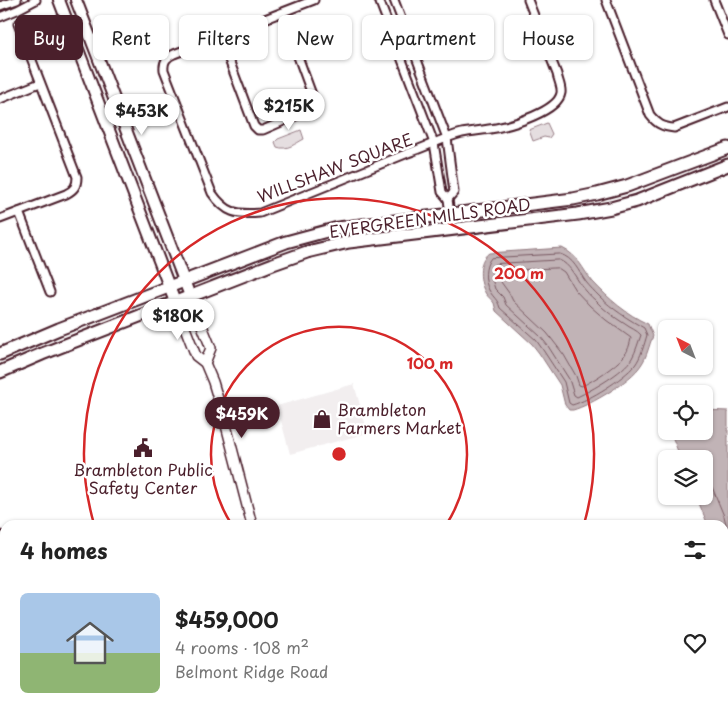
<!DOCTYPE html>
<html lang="en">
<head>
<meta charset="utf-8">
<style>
	body { margin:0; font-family:"Playpen Sans",sans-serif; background:#f6f6f6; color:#222; height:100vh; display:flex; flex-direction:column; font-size:19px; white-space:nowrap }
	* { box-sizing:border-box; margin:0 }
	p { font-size:16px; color:#767676 }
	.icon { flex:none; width:28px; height:28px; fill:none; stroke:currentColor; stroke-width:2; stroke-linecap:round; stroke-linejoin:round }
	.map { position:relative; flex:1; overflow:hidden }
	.details { position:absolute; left:0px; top:520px; width:729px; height:196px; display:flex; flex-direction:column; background:#fff; border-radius:15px 15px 0 0; box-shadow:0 1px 4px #0004 }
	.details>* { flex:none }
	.banner { position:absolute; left:15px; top:15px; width:699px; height:45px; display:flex; gap:10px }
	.needle { width:32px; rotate:318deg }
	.buttons { position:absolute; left:658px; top:320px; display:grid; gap:10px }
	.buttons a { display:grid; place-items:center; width:55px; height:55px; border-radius:8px; background:#fff; box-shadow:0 1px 4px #0004; font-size:25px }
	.price { position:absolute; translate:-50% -42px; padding:0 11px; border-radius:18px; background:#fff; color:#222; font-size:16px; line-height:32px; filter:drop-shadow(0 1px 2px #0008) }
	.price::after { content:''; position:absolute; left:50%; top:30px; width:15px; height:11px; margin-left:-8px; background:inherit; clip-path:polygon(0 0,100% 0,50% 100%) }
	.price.on { background:#4a1f2b; color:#fff }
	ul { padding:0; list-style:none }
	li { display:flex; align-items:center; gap:15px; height:125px; padding:0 20px }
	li+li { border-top:1px solid #e0e0e0 }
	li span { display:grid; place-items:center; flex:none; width:140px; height:100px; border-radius:8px; color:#555 }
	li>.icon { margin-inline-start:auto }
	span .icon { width:60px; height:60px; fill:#fffc; stroke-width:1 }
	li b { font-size:21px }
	h2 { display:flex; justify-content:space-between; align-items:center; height:60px; padding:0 20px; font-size:21px }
	.tag { padding:0 18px; border-radius:8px; background:#fff; box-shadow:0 1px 4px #0004; font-size:18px; line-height:45px }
	.tag.on { background:#4a1f2b; color:#fff }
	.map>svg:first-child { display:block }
	.built { fill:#f2eeef }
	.green { fill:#e5dee0; stroke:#987e86 }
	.water { fill:#c1b3b6; stroke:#91787e }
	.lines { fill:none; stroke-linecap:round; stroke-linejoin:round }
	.shore { stroke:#7a5a63; stroke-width:1 }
	.stream { stroke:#91787e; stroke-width:2.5 }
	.minor-casing { stroke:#4a1f2b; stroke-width:11 }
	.tertiary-casing { stroke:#4a1f2b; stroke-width:12 }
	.secondary-casing { stroke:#4a1f2b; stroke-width:14 }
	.primary-casing { stroke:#4a1f2b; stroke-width:15 }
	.minor { stroke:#fff; stroke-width:7 }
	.tertiary { stroke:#fff; stroke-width:9 }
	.secondary { stroke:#fff; stroke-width:10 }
	.primary { stroke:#fff; stroke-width:11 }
	.ring { fill:none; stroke:#d62828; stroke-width:2.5 }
	.labels { text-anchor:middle; stroke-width:5; stroke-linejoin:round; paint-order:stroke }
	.street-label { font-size:16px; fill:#4a1f2b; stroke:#fff }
	.poi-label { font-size:16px; fill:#4a1f2b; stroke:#fff; text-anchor:start }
	.centre { fill:#d62828; stroke:#fff; stroke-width:2.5 }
	.ring-label { font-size:15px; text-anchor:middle; font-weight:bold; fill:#d62828; stroke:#fff; stroke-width:5; stroke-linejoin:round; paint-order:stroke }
</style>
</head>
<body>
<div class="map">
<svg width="728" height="716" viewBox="0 0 728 716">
	<rect width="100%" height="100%" fill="#fff"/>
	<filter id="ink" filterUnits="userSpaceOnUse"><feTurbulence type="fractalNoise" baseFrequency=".02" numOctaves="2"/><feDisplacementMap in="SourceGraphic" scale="10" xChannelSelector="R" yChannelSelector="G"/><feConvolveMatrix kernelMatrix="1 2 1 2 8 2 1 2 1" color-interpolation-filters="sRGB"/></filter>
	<g filter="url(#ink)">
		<path class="built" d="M354,384L368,433L290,454L277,406Z"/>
		<g class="green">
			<path d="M547,123L552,134L549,138L544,137L533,141L529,130Z"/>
			<path d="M301,130L304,139C296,143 287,151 277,147L275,142L278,139Z"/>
			<path d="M728,624V655L724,657V628Z"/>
		</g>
		<g class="water">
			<path d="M562,248C579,256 582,269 593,282C609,299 626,314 648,324L653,336C649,345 647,357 641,365C631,381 591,405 573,410H569L565,405L560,385L539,353L532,344L496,311C495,308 495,306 494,303C492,300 488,297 486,294C479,283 477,261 489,253Z"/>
			<path d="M704,410L728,411V566L724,565V525H708L696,496H704V459H681L670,431H704Z"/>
		</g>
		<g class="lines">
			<g class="shore">
				<path d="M560,254C574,258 578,271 586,282C590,287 595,292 599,296C612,309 628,319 644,328L647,335C644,345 641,357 635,365C623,379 590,400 572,405L569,403L564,382L543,350L536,340L500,308C497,298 494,299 489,290C484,281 484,266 491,258Z"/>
				<path d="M559,260C570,264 575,277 582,286C586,291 590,296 595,300C604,310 614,317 625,324C630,328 637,330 641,335C638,343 636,351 632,358C624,372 592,390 577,397L574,395L569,379L548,346L540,336L506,305L503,297L495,289L492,279V269L495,264Z"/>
				<path d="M558,268L564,272L575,290L590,306L606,320L631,338C630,344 628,351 624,356C616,366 593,381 582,386L579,385L576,376L564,355L547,333L513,301L509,293L501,282L500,273L502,271Z"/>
				<path d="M704,480L712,487L724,516L726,524L724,532"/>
			</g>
			<g class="stream">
				<path d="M724,619L728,616"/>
				<path d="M241,711L242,716"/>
				<path d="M533,716L546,711"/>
			</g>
			<g class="minor-casing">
				<g id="minor">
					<path d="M314,0L174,54C167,57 163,61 164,70L212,193C226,213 236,215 260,213L408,153C426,147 443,138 462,133C473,131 485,130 496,128C512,125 558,111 561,93C562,87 558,80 557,74L528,0"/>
					<path d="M379,0L434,143L442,192L448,199L452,230"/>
					<path d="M394,0L447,138L454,192L448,199"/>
					<path d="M606,0L650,115C657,124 663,127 674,128L728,107"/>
					<path d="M714,0L728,35"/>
					<path d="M0,6L17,0"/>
					<path d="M0,17L17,10L36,0"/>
					<path d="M220,36L254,126L258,130H263L309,110L314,100L282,13"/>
					<path d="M0,99L40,83"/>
					<path d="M19,212L50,292"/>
					<path d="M0,219L66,194C74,190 77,186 77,177L18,24"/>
					<path d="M0,535L5,541"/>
					<path d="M0,686L5,683"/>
				</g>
			</g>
			<g class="tertiary-casing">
				<g id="tertiary">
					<path d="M190,296L211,348L205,363"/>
					<path d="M175,302L196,356L205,363L213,382L227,429L252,525"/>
					<path d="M316,711L318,716"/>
				</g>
			</g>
			<g class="secondary-casing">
				<g id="secondary">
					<path d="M59,0L175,302"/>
					<path d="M76,0L190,296"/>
				</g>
			</g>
			<g class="primary-casing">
				<g id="primary">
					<path d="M0,354L59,329L286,242L338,228L573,199L597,194L627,186L728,148"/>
					<path d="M0,372L42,354L273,264L307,252L349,242L578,214L611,208L637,201L728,165"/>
				</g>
			</g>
			<use href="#minor" class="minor"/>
			<use href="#tertiary" class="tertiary"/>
			<use href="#secondary" class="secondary"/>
			<use href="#primary" class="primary"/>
		</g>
	</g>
	<g class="ring">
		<path d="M232 525A128 128 0 1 1 446 525"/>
		<path d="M94 524A255 255 0 1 1 584 524"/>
	</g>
	<defs>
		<g id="shop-bare" transform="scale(1.5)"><path d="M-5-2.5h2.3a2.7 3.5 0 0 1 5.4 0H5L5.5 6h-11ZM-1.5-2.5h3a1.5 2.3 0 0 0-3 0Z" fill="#4a1f2b" stroke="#fff" stroke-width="2.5" paint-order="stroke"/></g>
		<g id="civic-bare" transform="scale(1.5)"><path d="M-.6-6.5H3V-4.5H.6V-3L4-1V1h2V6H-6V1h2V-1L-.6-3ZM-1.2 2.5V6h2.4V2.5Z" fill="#4a1f2b" stroke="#fff" stroke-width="2.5" paint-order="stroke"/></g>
	</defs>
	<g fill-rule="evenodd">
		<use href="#shop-bare" x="322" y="419"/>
		<use href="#civic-bare" x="143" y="448"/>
	</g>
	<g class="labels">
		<g class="street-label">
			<text transform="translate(335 168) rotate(-21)" y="6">WILLSHAW SQUARE</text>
			<text transform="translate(430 218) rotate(-8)" y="6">EVERGREEN MILLS ROAD</text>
		</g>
		<g class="poi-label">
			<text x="337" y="416">Brambleton<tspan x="337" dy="18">Farmers Market</tspan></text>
			<text x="143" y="476" text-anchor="middle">Brambleton Public<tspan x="143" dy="18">Safety Center</tspan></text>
		</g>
	</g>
	<circle cx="339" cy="454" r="8" class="centre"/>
	<g class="ring-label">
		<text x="519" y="279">200 m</text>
		<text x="430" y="369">100 m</text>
	</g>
</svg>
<div class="buttons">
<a><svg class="needle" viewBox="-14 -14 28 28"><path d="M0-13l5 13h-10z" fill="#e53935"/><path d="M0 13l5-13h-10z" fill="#767676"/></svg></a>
<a><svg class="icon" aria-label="locate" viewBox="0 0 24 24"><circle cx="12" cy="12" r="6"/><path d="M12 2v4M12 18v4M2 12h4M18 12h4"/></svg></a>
<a><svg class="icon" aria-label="layers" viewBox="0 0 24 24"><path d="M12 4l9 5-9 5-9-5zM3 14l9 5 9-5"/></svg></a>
</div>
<b class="price" style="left:289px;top:131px">$215K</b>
<b class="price" style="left:142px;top:136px">$453K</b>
<b class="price" style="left:178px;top:341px">$180K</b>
<b class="price on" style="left:242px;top:439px">$459K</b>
<div class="banner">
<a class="tag on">Buy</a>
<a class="tag">Rent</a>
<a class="tag">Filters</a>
<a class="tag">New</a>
<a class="tag">Apartment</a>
<a class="tag">House</a>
</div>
<section class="details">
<h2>4 homes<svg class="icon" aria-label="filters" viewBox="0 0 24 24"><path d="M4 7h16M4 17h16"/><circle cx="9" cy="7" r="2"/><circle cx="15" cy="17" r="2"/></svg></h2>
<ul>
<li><span style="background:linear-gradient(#a9c7e8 60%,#8fb573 0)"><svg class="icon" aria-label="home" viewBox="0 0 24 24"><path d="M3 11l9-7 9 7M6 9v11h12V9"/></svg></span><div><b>$459,000</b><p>4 rooms · 108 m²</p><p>Belmont Ridge Road</p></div><svg class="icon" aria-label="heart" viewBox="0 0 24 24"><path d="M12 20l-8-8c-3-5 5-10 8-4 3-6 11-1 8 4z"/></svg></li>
</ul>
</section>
</div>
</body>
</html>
